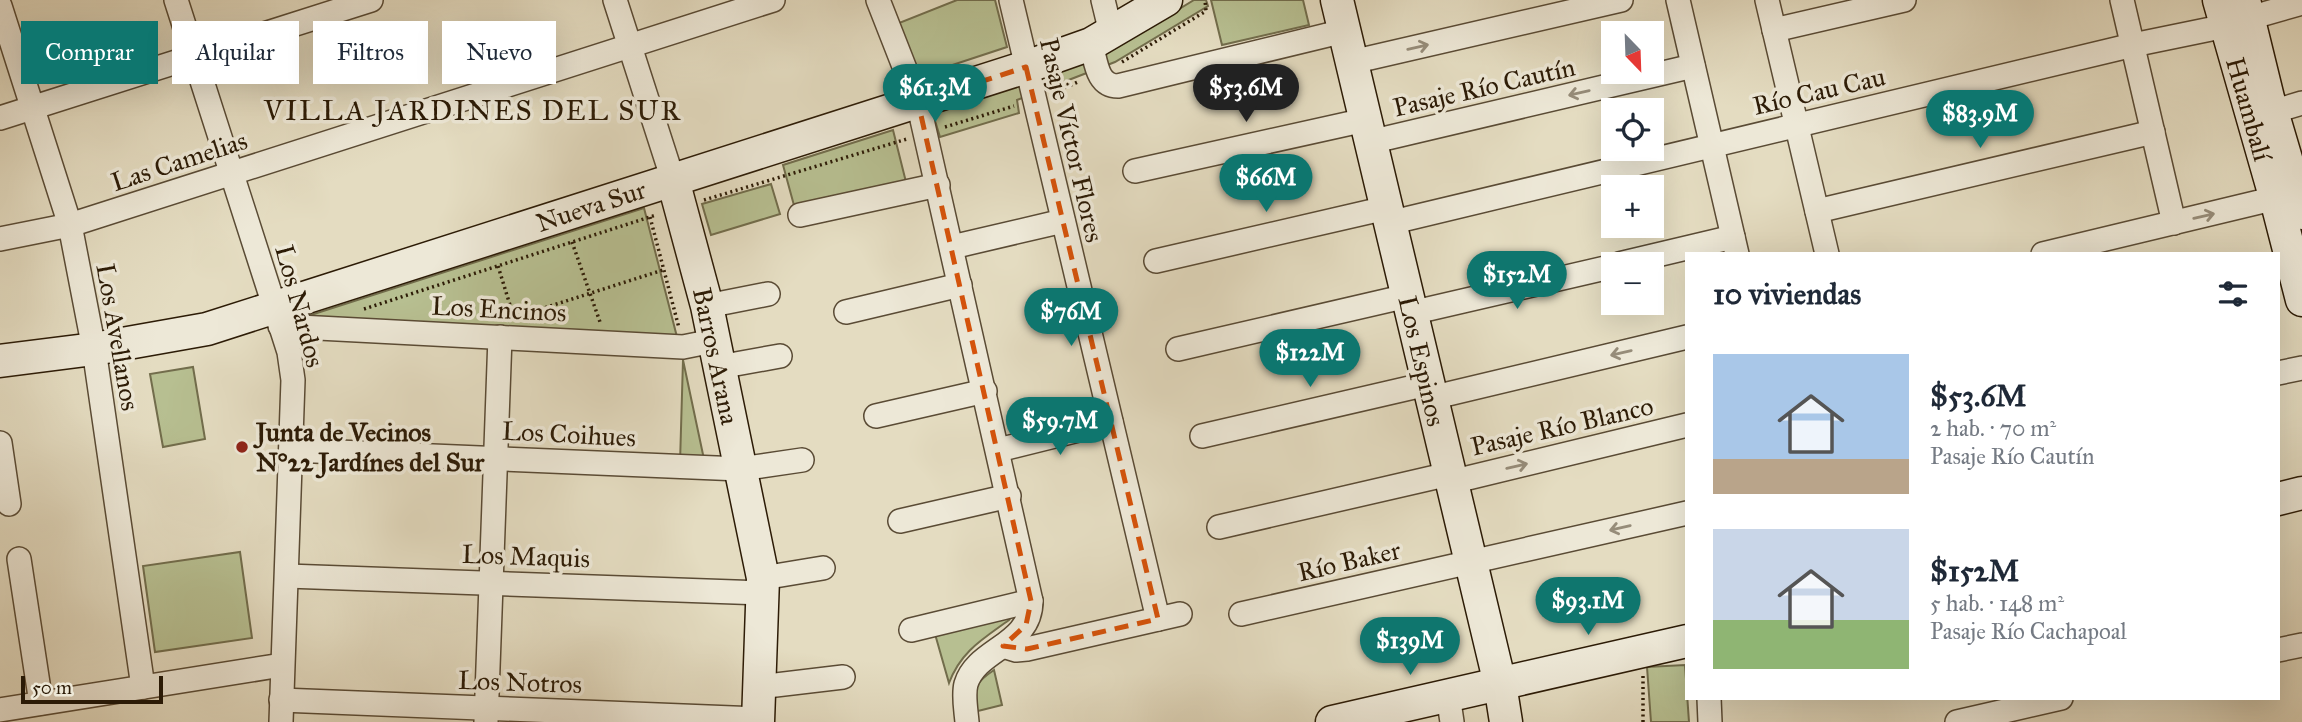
<!DOCTYPE html>
<html lang="es">
<head>
<meta charset="utf-8">
<style>
	body { margin:0; font-family:"IM FELL Great Primer",serif; background:#f2f2f3; color:#1f2937; height:100vh; display:flex; flex-direction:column; font-size:26px; white-space:nowrap }
	* { box-sizing:border-box; margin:0 }
	p { font-size:23px; color:#747a83 }
	.icon { flex:none; width:38px; height:38px; fill:none; stroke:currentColor; stroke-width:2; stroke-linecap:round; stroke-linejoin:round }
	.map { position:relative; flex:1; overflow:hidden }
	.panel { position:absolute; left:1685px; top:252px; width:595px; height:448px; display:flex; flex-direction:column; background:#fff; border-radius:0px; box-shadow:0 7px 28px #0002 }
	.panel>* { flex:none }
	.guide { position:absolute; left:21px; top:21px; width:665px; height:63px; display:flex; gap:14px }
	.needle { width:46px; rotate:157deg }
	.fabs { position:absolute; left:1601px; top:21px; display:grid; gap:14px }
	.fabs a { display:grid; place-items:center; width:63px; height:63px; border-radius:0px; background:#fff; box-shadow:0 7px 28px #0002; font-size:35px }
	.scale { position:absolute; left:21px; bottom:18px; width:142px; box-sizing:border-box; padding-left:7px; border:4px solid #2c1b06; border-top:0; font-size:19px; line-height:24px; white-space:nowrap; color:#2c1b06; -webkit-text-stroke:5px #ede8d7; paint-order:stroke }
	.price { position:absolute; translate:-50% -60px; padding:0 16px; border-radius:24px; background:#0f766e; color:#fff; font-size:23px; line-height:46px; filter:drop-shadow(0 2px 4px #0008) }
	.price::after { content:''; position:absolute; left:50%; top:42px; width:21px; height:16px; margin-left:-10px; background:inherit; clip-path:polygon(0 0,100% 0,50% 100%) }
	.price.on { background:#222; color:#fff }
	ul { padding:0; list-style:none }
	li { display:flex; align-items:center; gap:21px; height:175px; padding:0 28px }
	li span { display:grid; place-items:center; flex:none; width:196px; height:140px; border-radius:0px; color:#555 }
	li>.icon { margin-inline-start:auto }
	span .icon { width:84px; height:84px; fill:#fffc; stroke-width:1 }
	li b { font-size:30px }
	h2 { display:flex; justify-content:space-between; align-items:center; height:84px; padding:0 28px; font-size:30px }
	.chip { padding:0 24px; border-radius:0px; background:#fff; box-shadow:0 7px 28px #0002; font-size:24px; line-height:63px }
	.chip.on { background:#0f766e; color:#fff }
	.map>svg:first-child { display:block }
	.green { fill:#b7bf91; stroke:#726d4c; stroke-width:2 }
	.lines { fill:none; stroke-linecap:round; stroke-linejoin:round }
	.street-casing { stroke:#5a4b35; stroke-width:26 }
	.secondary-casing { stroke:#2c1b06; stroke-width:35 }
	.path { stroke:#2c1b06; stroke-width:3.5; stroke-dasharray:2 3.5; stroke-linecap:butt }
	.street { stroke:#ede8d7; stroke-width:23 }
	.secondary { stroke:#ede8d7; stroke-width:32 }
	.oneway { stroke:#968c79 }
	.marked { fill:none; stroke:#d5530b; stroke-width:5; stroke-dasharray:14 9; stroke-linejoin:round }
	.poi-dot { fill:#8f2418; stroke:#ede8d7; stroke-width:2.5 }
	.labels { text-anchor:middle; stroke-width:7; stroke-linejoin:round; paint-order:stroke }
	.street-label { font-size:26px; fill:#2c1b06; stroke:#ede8d7 }
	.poi-label { font-size:26px; font-weight:bold; fill:#2c1b06; stroke:#ede8d7; text-anchor:start }
	.neighbourhood-label { font-size:28px; letter-spacing:2px; fill:#2c1b06; stroke:#ede8d7 }
</style>
</head>
<body>
<div class="map">
<svg width="2302" height="722" viewBox="0 0 2302 722">
	<rect width="100%" height="100%" fill="#e4dcc1"/>
	<filter id="stains"><feTurbulence type="fractalNoise" baseFrequency=".00286" numOctaves="4"/><feColorMatrix values="0 0 0 0 .2 0 0 0 0 .09 0 0 0 0 .02 0 0 0 .5 -.17"/></filter>
	<radialGradient id="worn" r=".72"><stop offset=".6" stop-color="#630" stop-opacity="0"/><stop offset="1" stop-color="#630" stop-opacity=".3"/></radialGradient>
	<g class="green">
		<path d="M957,0H995L1007,47L916,77L894,25Z"/>
		<path d="M1194,0H1206L1208,6L1115,62L1017,100L1019,113L940,137L933,114L1112,50Z"/>
		<path d="M1211,0H1303L1309,25L1222,45Z"/>
		<path d="M893,130L906,182L795,209L783,165Z"/>
		<path d="M771,184L780,214L711,235L702,204Z"/>
		<path d="M644,208L677,337L292,321Z"/>
		<path d="M683,360L705,464L680,463Z"/>
		<path d="M193,367L205,439L163,447L150,374Z"/>
		<path d="M240,552L252,638L155,652L143,566Z"/>
		<path d="M1014,613L1009,620C983,639 961,651 949,683L935,634Z"/>
		<path d="M1685,665L1689,722H1651L1647,667Z"/>
		<path d="M994,670L1002,705L974,712C974,688 973,684 994,670Z"/>
	</g>
	<g class="lines">
		<g class="street-casing">
			<g id="street">
				<path d="M176,0L289,352L293,380L281,722"/>
				<path d="M615,0L673,180"/>
				<path d="M878,0L918,102L1031,601C1031,646 977,648 966,684C963,695 966,710 967,722"/>
				<path d="M1011,0L1158,619"/>
				<path d="M1103,0L1111,33"/>
				<path d="M1678,0L1737,254"/>
				<path d="M1767,0L1827,254"/>
				<path d="M2122,0L2174,223"/>
				<path d="M0,6L70,225L94,349L143,687"/>
				<path d="M1774,30L1904,0"/>
				<path d="M1091,44C1096,60 1096,86 1118,86L1344,31"/>
				<path d="M1352,62L1621,0"/>
				<path d="M2272,112L2302,103"/>
				<path d="M0,118L371,0"/>
				<path d="M1370,142L1693,66"/>
				<path d="M1135,171L1365,120"/>
				<path d="M1817,211L2153,132"/>
				<path d="M800,215L938,185"/>
				<path d="M1389,223L2133,45L2211,29L2302,3"/>
				<path d="M0,239L70,225L773,0"/>
				<path d="M952,247L1063,221"/>
				<path d="M2043,254L2276,198"/>
				<path d="M1156,261L1386,208"/>
				<path d="M1619,264L1733,237"/>
				<path d="M707,306L768,294"/>
				<path d="M846,312L960,285"/>
				<path d="M1411,313L1614,266"/>
				<path d="M280,326L683,347L713,341"/>
				<path d="M1178,349L1407,296"/>
				<path d="M719,367L780,356"/>
				<path d="M2278,373L2302,368"/>
				<path d="M1431,398L1687,337"/>
				<path d="M876,416L985,391"/>
				<path d="M1202,436L1427,384"/>
				<path d="M0,443L9,504"/>
				<path d="M291,450L740,469L802,460"/>
				<path d="M998,450L1111,422"/>
				<path d="M1451,482L1687,425"/>
				<path d="M900,521L1009,496"/>
				<path d="M1219,527L1449,474"/>
				<path d="M19,559L41,703"/>
				<path d="M287,576L763,593"/>
				<path d="M763,578L823,568"/>
				<path d="M1241,614L1687,513"/>
				<path d="M911,630L1031,601"/>
				<path d="M1003,646L1016,650L1027,649L1180,614"/>
				<path d="M2278,650L2302,645"/>
				<path d="M759,687L843,677"/>
				<path d="M1448,695L1452,722"/>
				<path d="M1709,698L1710,722"/>
				<path d="M281,700L758,719"/>
				<path d="M0,710L282,665"/>
				<path d="M486,722L500,337"/>
				<path d="M1957,722L2061,698"/>
			</g>
		</g>
		<g class="secondary-casing">
			<g id="secondary">
				<path d="M1337,0L1500,684L1506,722"/>
				<path d="M2219,0L2277,203L2302,300"/>
				<path d="M2244,0L2268,98L2302,213"/>
				<path d="M673,180L707,306L763,578L758,722"/>
				<path d="M0,361L94,349L207,329L1026,67L1091,44L1166,0"/>
				<path d="M2278,499L2302,493"/>
				<path d="M1332,722L1687,641"/>
			</g>
		</g>
		<g class="path">
			<path d="M1122,62L1206,11L1205,0"/>
			<path d="M1055,92L1080,81"/>
			<path d="M945,127L1014,106"/>
			<path d="M704,200L907,139"/>
			<path d="M650,217L679,328"/>
			<path d="M572,242L600,322"/>
			<path d="M498,266L514,318"/>
			<path d="M364,309L656,215"/>
			<path d="M519,316L663,270"/>
			<path d="M1643,722V675"/>
		</g>
		<use href="#street" class="street"/>
		<use href="#secondary" class="secondary"/>
	</g>
	<defs><path id="oneway-shaft" d="M-6 0H5M1.5-3L5.5 0L1.5 3" fill="none" stroke-width="1.6" stroke-linecap="round" stroke-linejoin="round" transform="scale(1.75)"/></defs>
	<g class="oneway">
		<use href="#oneway-shaft" transform="translate(1418 47) rotate(-13)"/>
		<use href="#oneway-shaft" transform="translate(1579 93) rotate(167)"/>
		<use href="#oneway-shaft" transform="translate(2204 216) rotate(-13)"/>
		<use href="#oneway-shaft" transform="translate(1621 353) rotate(167)"/>
		<use href="#oneway-shaft" transform="translate(1517 466) rotate(-13)"/>
		<use href="#oneway-shaft" transform="translate(1620 528) rotate(167)"/>
	</g>
	<path class="marked" d="M1026,67L1158,619L1027,649L1003,646L1026,625L1031,601L918,102Z"/>
	<circle class="poi-dot" cx="242" cy="447" r="7"/>
	<g class="labels">
		<g class="street-label">
			<text transform="translate(1484 87) rotate(-13)" y="9">Pasaje Río Cautín</text>
			<text transform="translate(1819 91) rotate(-13)" y="9">Río Cau Cau</text>
			<text transform="translate(2249 109) rotate(74)" y="9">Huambalí</text>
			<text transform="translate(1072 140) rotate(77)" y="9">Pasaje Víctor Flores</text>
			<text transform="translate(179 161) rotate(-18)" y="9">Las Camelias</text>
			<text transform="translate(591 206) rotate(-18)" y="9">Nueva Sur</text>
			<text transform="translate(300 306) rotate(75)" y="9">Los Nardos</text>
			<text transform="translate(499 309) rotate(3)" y="9">Los Encinos</text>
			<text transform="translate(118 337) rotate(80)" y="9">Los Avellanos</text>
			<text transform="translate(716 356) rotate(78)" y="9">Barros Arana</text>
			<text transform="translate(1422 361) rotate(77)" y="9">Los Espinos</text>
			<text transform="translate(1562 426) rotate(-13)" y="9">Pasaje Río Blanco</text>
			<text transform="translate(569 434) rotate(3)" y="9">Los Coihues</text>
			<text transform="translate(526 556) rotate(2)" y="9">Los Maquis</text>
			<text transform="translate(1349 561) rotate(-13)" y="9">Río Baker</text>
			<text transform="translate(520 682) rotate(2)" y="9">Los Notros</text>
		</g>
		<g class="poi-label">
			<text x="256" y="441">Junta de Vecinos<tspan x="256" dy="30">N°22 Jardínes del Sur</tspan></text>
		</g>
		<g class="neighbourhood-label">
			<text x="473" y="120">VILLA JARDINES DEL SUR</text>
		</g>
	</g>
	<rect width="100%" height="100%" filter="url(#stains)"/>
	<rect width="100%" height="100%" fill="url(#worn)"/>
</svg>
<div class="fabs">
<a><svg class="needle" viewBox="-14 -14 28 28"><path d="M0-13l5 13h-10z" fill="#e53935"/><path d="M0 13l5-13h-10z" fill="#747a83"/></svg></a>
<a><svg class="icon" aria-label="locate" viewBox="0 0 24 24"><circle cx="12" cy="12" r="6"/><path d="M12 2v4M12 18v4M2 12h4M18 12h4"/></svg></a>
<a>+</a>
<a>−</a>
</div>
<div class="scale">50 m</div>
<b class="price" style="left:935px;top:124px">$61.3M</b>
<b class="price on" style="left:1246px;top:124px">$53.6M</b>
<b class="price" style="left:1980px;top:150px">$83.9M</b>
<b class="price" style="left:1266px;top:214px">$66M</b>
<b class="price" style="left:1517px;top:311px">$152M</b>
<b class="price" style="left:1071px;top:348px">$76M</b>
<b class="price" style="left:1310px;top:389px">$122M</b>
<b class="price" style="left:1060px;top:457px">$59.7M</b>
<b class="price" style="left:1588px;top:637px">$93.1M</b>
<b class="price" style="left:1410px;top:677px">$139M</b>
<div class="guide">
<a class="chip on">Comprar</a>
<a class="chip">Alquilar</a>
<a class="chip">Filtros</a>
<a class="chip">Nuevo</a>
</div>
<section class="panel">
<h2>10 viviendas<svg class="icon" aria-label="filters" viewBox="0 0 24 24"><path d="M4 7h16M4 17h16"/><circle cx="9" cy="7" r="2"/><circle cx="15" cy="17" r="2"/></svg></h2>
<ul>
<li><span style="background:linear-gradient(#a9c7e8 75%,#b9a48a 0)"><svg class="icon" aria-label="home" viewBox="0 0 24 24"><path d="M3 11l9-7 9 7M6 9v11h12V9"/></svg></span><div><b>$53.6M</b><p>2 hab. · 70 m²</p><p>Pasaje Río Cautín</p></div></li>
<li><span style="background:linear-gradient(#c9d6e8 65%,#8fb573 0)"><svg class="icon" aria-label="home" viewBox="0 0 24 24"><path d="M3 11l9-7 9 7M6 9v11h12V9"/></svg></span><div><b>$152M</b><p>5 hab. · 148 m²</p><p>Pasaje Río Cachapoal</p></div></li>
</ul>
</section>
</div>
</body>
</html>
